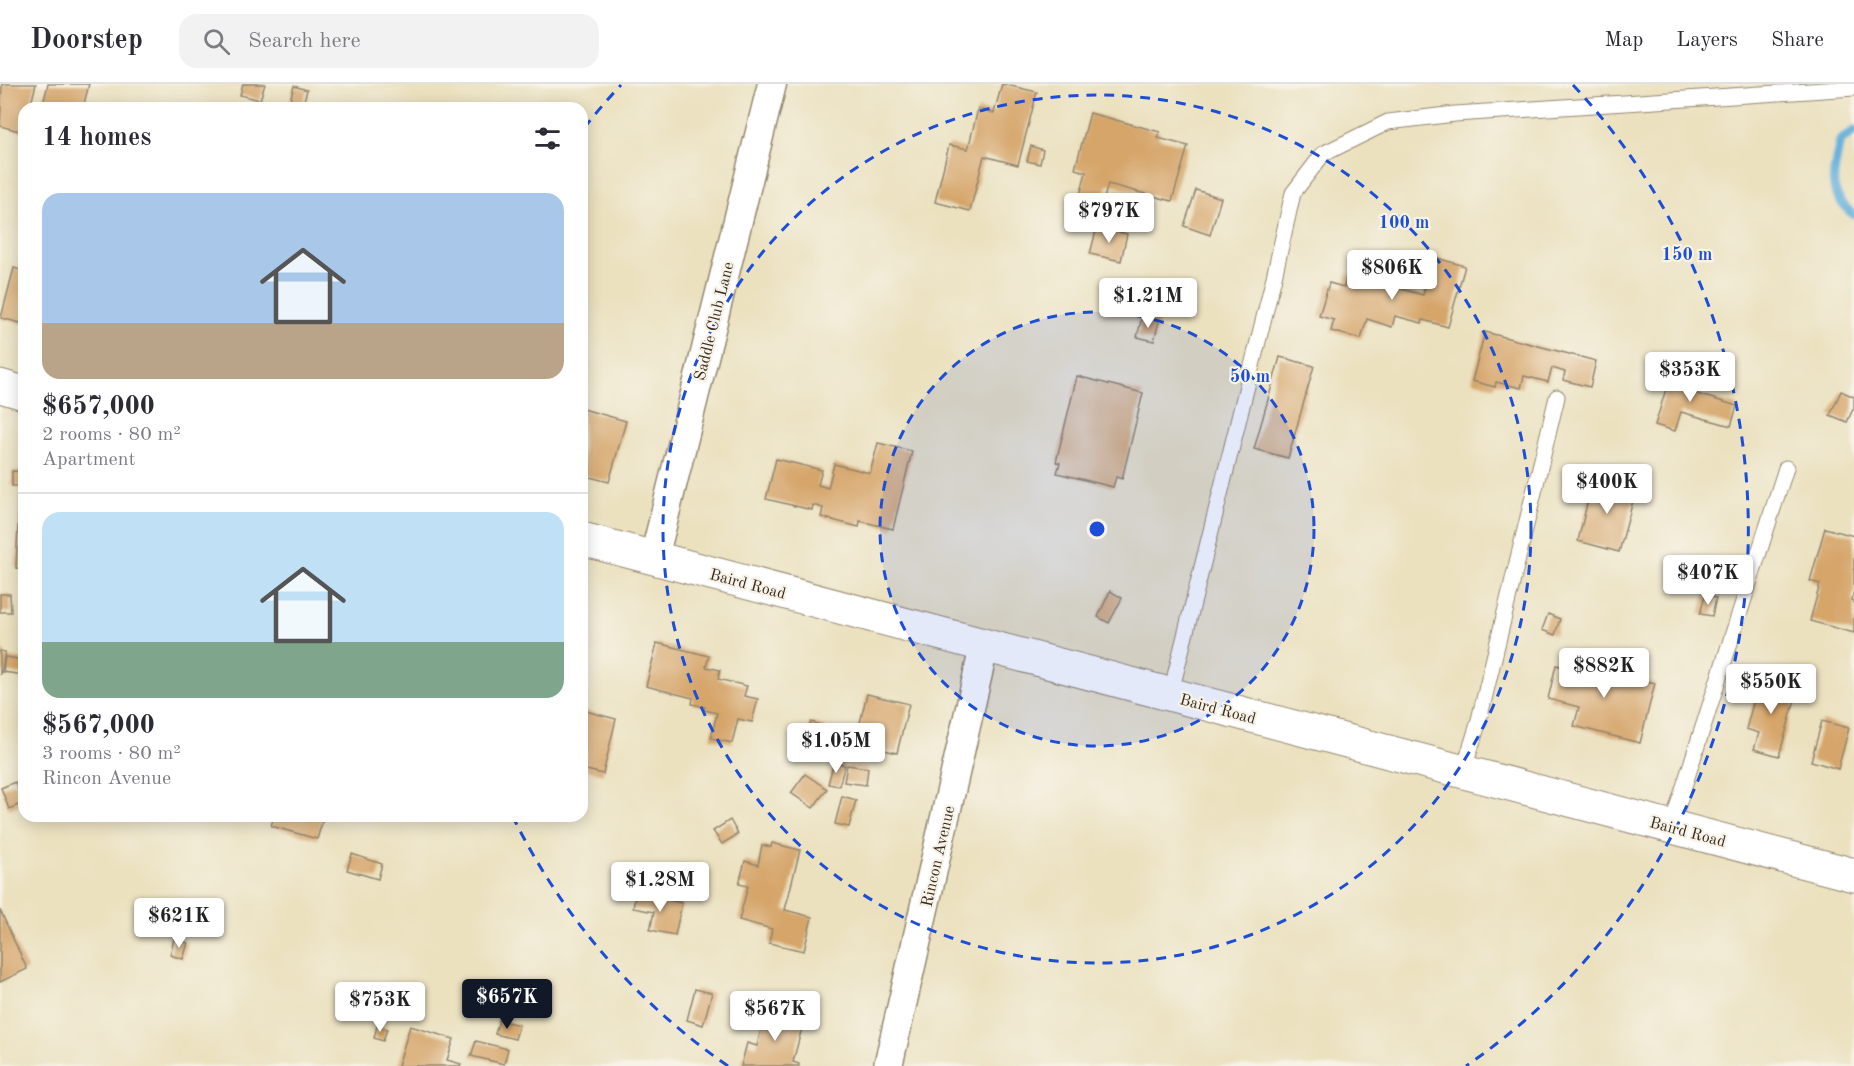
<!DOCTYPE html>
<html lang="en">
<head>
<meta charset="utf-8">
<style>
	body { margin:0; font-family:"Old Standard TT",serif; background:#f2f2f3; color:#2b2b33; height:100vh; display:flex; flex-direction:column; font-size:22px; white-space:nowrap }
	* { box-sizing:border-box; margin:0 }
	p { font-size:20px; color:#7c7c81 }
	.icon { flex:none; width:33px; height:33px; fill:none; stroke:currentColor; stroke-width:2; stroke-linecap:round; stroke-linejoin:round }
	.map { position:relative; flex:1; overflow:hidden }
	.panel { position:absolute; left:18px; top:18px; width:570px; height:720px; display:flex; flex-direction:column; background:#fff; border-radius:18px; box-shadow:0 3px 15px #0003 }
	.panel>* { flex:none }
	.price { position:absolute; translate:-50% -51px; padding:0 14px; border-radius:6px; background:#fff; color:#222; font-size:20px; line-height:39px; filter:drop-shadow(0 2px 3px #0008) }
	.price::after { content:''; position:absolute; left:50%; top:36px; width:18px; height:14px; margin-left:-9px; background:inherit; clip-path:polygon(0 0,100% 0,50% 100%) }
	.price.selected { background:#111827; color:#fff }
	ul { padding:0; list-style:none }
	li { display:grid; align-content:center; gap:12px; height:318px; padding:0 24px }
	li+li { border-top:2px solid #e1e1e2 }
	li span { display:grid; place-items:center; height:186px; border-radius:18px; color:#555 }
	li>.icon { margin-inline-start:auto }
	span .icon { width:108px; height:108px; fill:#fffc; stroke-width:1 }
	li b { font-size:26px }
	h2 { display:flex; justify-content:space-between; align-items:center; height:72px; padding:0 24px; font-size:26px }
	header { display:flex; align-items:center; gap:36px; box-sizing:border-box; height:84px; padding:0 30px; background:#fff; border-bottom:2px solid #e1e1e2 }
	header strong { font-size:28px }
	nav { display:flex; gap:33px; margin-inline-start:auto; font-size:21px }
	.search { width:420px; height:54px; background:#f2f2f3; display:flex; align-items:center; gap:15px; box-sizing:border-box; padding:0 21px; border-radius:18px; color:#7c7c81; font-size:22px }
	.map>svg:first-child { display:block }
	.lines { fill:none; stroke-linecap:round; stroke-linejoin:round }
	.stream { stroke:#63b0dc; stroke-width:9 }
	.building { fill:#d6a56b }
	.service-casing { stroke:#93866e; stroke-width:17 }
	.minor-casing { stroke:#93866e; stroke-width:31 }
	.tertiary-casing { stroke:#93866e; stroke-width:35 }
	.service { stroke:#fff; stroke-width:15 }
	.minor { stroke:#fff; stroke-width:28 }
	.tertiary { stroke:#fff; stroke-width:33 }
	.ring { fill:none; stroke:#1d4ed8; stroke-width:3; stroke-dasharray:10 8 }
	.labels { text-anchor:middle; stroke-width:4.5; stroke-linejoin:round; paint-order:stroke }
	.street-label { font-size:16px; fill:#3b2a1e; stroke:#f7f3e8 }
	.centre { fill:#1d4ed8; stroke:#f7f3e8; stroke-width:3 }
	.ring-label { font-size:18px; text-anchor:middle; font-weight:bold; fill:#1d4ed8; stroke:#f7f3e8; stroke-width:4.5; stroke-linejoin:round; paint-order:stroke }
</style>
</head>
<body>
<header>
<strong>Doorstep</strong>
<div class="search"><svg class="icon" aria-label="search" viewBox="0 0 24 24"><circle cx="10" cy="10" r="6"/><path d="M15 15l6 6"/></svg>Search here</div>
<nav><a>Map</a><a>Layers</a><a>Share</a></nav>
</header>
<div class="map">
<svg width="1854" height="982" viewBox="0 0 1854 982">
	<rect width="100%" height="100%" fill="#f7f3e8"/>
	<filter id="ink" filterUnits="userSpaceOnUse"><feTurbulence type="fractalNoise" baseFrequency=".0167" numOctaves="2"/><feDisplacementMap in="SourceGraphic" scale="12" xChannelSelector="R" yChannelSelector="G"/><feConvolveMatrix kernelMatrix="1 2 1 2 8 2 1 2 1" color-interpolation-filters="sRGB"/></filter>
	<filter id="wash" filterUnits="userSpaceOnUse"><feTurbulence type="fractalNoise" baseFrequency=".008" numOctaves="4" result="noise"/><feDisplacementMap in="SourceGraphic" scale="24" xChannelSelector="R" yChannelSelector="G"/><feGaussianBlur stdDeviation="1.35" result="paint"/><feColorMatrix in="noise" values="0 0 0 0 0 0 0 0 0 0 0 0 0 0 0 0 0 1.4 0 .05"/><feComposite in="paint" operator="in"/></filter>
	<g filter="url(#wash)">
		<rect width="100%" height="100%" fill="#ebe1bf"/>
		<g class="lines">
			<path class="stream" d="M1854,47L1840,57C1834,90 1824,107 1854,131"/>
		</g>
		<g id="blocks">
			<g class="building">
				<path d="M2,0H36L30,24H24L23,48L0,42Z"/>
				<path d="M48,0H89L83,24H42Z"/>
				<path d="M243,0H265L260,16L240,11Z"/>
				<path d="M1002,0L1037,8L1018,81L984,72L970,127L935,118L949,61L968,65L978,25L994,29Z"/>
				<path d="M294,2L307,6L302,24H288Z"/>
				<path d="M1090,29L1160,48L1158,54L1188,62L1172,117L1108,100L1101,125L1078,119L1086,88L1075,85Z"/>
				<path d="M1031,62L1043,66L1040,80L1027,77Z"/>
				<path d="M1196,106L1221,114L1210,151L1184,142Z"/>
				<path d="M1097,143L1127,150L1121,177L1090,170Z"/>
				<path d="M1433,173L1465,182L1448,243L1423,236L1422,239L1395,232L1392,243L1367,235L1361,255L1331,247L1334,236L1319,232L1329,199L1344,203L1347,190L1423,211Z"/>
				<path d="M14,184L24,187V240L1,234Z"/>
				<path d="M1142,233L1159,237L1154,257L1137,253Z"/>
				<path d="M1485,248L1596,277L1590,303L1563,296L1565,288L1552,284L1548,298L1524,292L1521,304L1496,298L1495,303L1472,297Z"/>
				<path d="M1280,273L1314,282L1288,374L1254,365Z"/>
				<path d="M1673,282L1692,288L1687,307L1737,322L1731,342L1681,328L1675,347L1655,341Z"/>
				<path d="M1077,292L1143,309L1122,395L1116,393L1113,403L1057,389L1060,379L1056,378Z"/>
				<path d="M1841,307L1854,313V323L1847,338L1830,331Z"/>
				<path d="M583,325L626,337L609,398L582,391Z"/>
				<path d="M878,359L912,367L893,445L860,437L859,443L821,433L823,424L813,421L812,426L766,415L776,375L822,386L818,401L828,404L834,380L870,389Z"/>
				<path d="M12,387L24,388V485L16,484L20,402H12Z"/>
				<path d="M1593,395L1636,406L1619,468L1578,457Z"/>
				<path d="M1825,444L1854,452V507L1852,516L1854,517V549L1810,537L1820,500L1810,497Z"/>
				<path d="M1110,507L1122,514L1109,539L1098,533Z"/>
				<path d="M0,510H10L11,528H0Z"/>
				<path d="M1705,511L1716,514L1712,532L1700,530Z"/>
				<path d="M1548,530L1560,535L1555,551L1542,546Z"/>
				<path d="M657,559L709,572L706,583L720,586L718,595L747,602L744,612L758,615L752,638L738,635L732,659L711,654L717,629L704,626L705,623L692,620L693,614L646,602Z"/>
				<path d="M0,567L5,568L1,590H0Z"/>
				<path d="M5,573L24,576V591L3,588Z"/>
				<path d="M1588,575L1619,583L1617,590L1655,599L1640,659L1574,642L1579,623L1548,615L1556,581L1585,588Z"/>
				<path d="M1760,594L1798,605L1779,672L1754,665L1759,649L1746,645Z"/>
				<path d="M867,610L909,620L897,669L855,659Z"/>
				<path d="M582,626L616,635L603,690L582,685Z"/>
				<path d="M1822,637L1849,644L1838,685L1811,677Z"/>
				<path d="M811,638L826,643L820,660L804,654Z"/>
				<path d="M834,678L845,681L839,702L828,700Z"/>
				<path d="M847,681L868,684L866,701L844,698Z"/>
				<path d="M805,690L827,705L813,724L791,709Z"/>
				<path d="M15,698L23,719L9,725L1,704Z"/>
				<path d="M842,712L856,716L849,743L835,740Z"/>
				<path d="M274,732H324L317,755L271,742Z"/>
				<path d="M730,736L738,750L722,760L713,747Z"/>
				<path d="M772,759L800,766L785,826L812,833L804,867L769,859L772,845L739,836L748,802L739,800L745,777L758,781L762,761L771,763Z"/>
				<path d="M352,770L382,780L378,795L347,786Z"/>
				<path d="M636,809L682,819L675,851L650,846L654,828L633,824Z"/>
				<path d="M0,826L27,885L0,898Z"/>
				<path d="M174,855L188,859L183,875L170,871Z"/>
				<path d="M695,905L712,909L703,941L687,936Z"/>
				<path d="M766,926L804,936L793,978L799,980V982H741L747,959L757,962Z"/>
				<path d="M499,936L519,941L515,955L495,950Z"/>
				<path d="M377,942L387,945L383,957L374,954Z"/>
				<path d="M410,942L454,955L447,976L461,980L460,982H398Z"/>
				<path d="M476,957L508,965L504,980L471,972Z"/>
			</g>
		</g>
	</g>
	<g filter="url(#ink)">
		<use href="#blocks" fill-opacity="0" stroke="#93866e" stroke-width="1.5"/>
		<g class="lines">
			<g class="service-casing">
				<g id="service">
					<path d="M1170,612L1274,193L1293,109L1323,70L1388,38L1455,30L1854,4"/>
					<path d="M1463,688L1478,640L1557,313"/>
					<path d="M1671,743L1786,384"/>
				</g>
			</g>
			<g class="minor-casing">
				<g id="minor">
					<path d="M654,474L772,0"/>
					<path d="M888,982L984,563"/>
				</g>
			</g>
			<g class="tertiary-casing">
				<g id="tertiary">
					<path d="M0,302L24,309"/>
					<path d="M582,455L1854,791"/>
				</g>
			</g>
			<use href="#service" class="service"/>
			<use href="#minor" class="minor"/>
			<use href="#tertiary" class="tertiary"/>
		</g>
	</g>
	<circle cx="1097" cy="445" r="217" fill="#1d4ed8" fill-opacity=".12"/>
	<g class="ring">
		<circle cx="1097" cy="445" r="217"/>
		<circle cx="1097" cy="445" r="434"/>
		<path d="M728 982A651 651 0 0 1 514 735M584 44A651 651 0 0 1 621 1M1573 1A651 651 0 0 1 1466 982"/>
	</g>
	<g class="labels">
		<g class="street-label">
			<text transform="translate(713 237) rotate(-76)" y="6">Saddle Club Lane</text>
			<text transform="translate(748 499) rotate(15)" y="6">Baird Road</text>
			<text transform="translate(1218 624) rotate(15)" y="6">Baird Road</text>
			<text transform="translate(1688 747) rotate(15)" y="6">Baird Road</text>
			<text transform="translate(937 772) rotate(-77)" y="6">Rincon Avenue</text>
		</g>
	</g>
	<circle cx="1097" cy="445" r="9" class="centre"/>
	<g class="ring-label">
		<text x="1404" y="144">100 m</text>
		<text x="1687" y="176">150 m</text>
		<text x="1250" y="298">50 m</text>
	</g>
</svg>
<b class="price" style="left:1109px;top:160px">$797K</b>
<b class="price" style="left:1392px;top:217px">$806K</b>
<b class="price" style="left:1148px;top:245px">$1.21M</b>
<b class="price" style="left:1690px;top:319px">$353K</b>
<b class="price" style="left:1607px;top:431px">$400K</b>
<b class="price" style="left:1708px;top:522px">$407K</b>
<b class="price" style="left:1604px;top:615px">$882K</b>
<b class="price" style="left:1771px;top:631px">$550K</b>
<b class="price" style="left:836px;top:690px">$1.05M</b>
<b class="price" style="left:660px;top:829px">$1.28M</b>
<b class="price" style="left:179px;top:865px">$621K</b>
<b class="price selected" style="left:507px;top:946px">$657K</b>
<b class="price" style="left:380px;top:949px">$753K</b>
<b class="price" style="left:775px;top:958px">$567K</b>
<section class="panel">
<h2>14 homes<svg class="icon" aria-label="filters" viewBox="0 0 24 24"><path d="M4 7h16M4 17h16"/><circle cx="9" cy="7" r="2"/><circle cx="15" cy="17" r="2"/></svg></h2>
<ul>
<li><span style="background:linear-gradient(#a9c7e8 70%,#b9a48a 0)"><svg class="icon" aria-label="home" viewBox="0 0 24 24"><path d="M3 11l9-7 9 7M6 9v11h12V9"/></svg></span><div><b>$657,000</b><p>2 rooms · 80 m²</p><p>Apartment</p></div></li>
<li><span style="background:linear-gradient(#bfe0f5 70%,#7fa58c 0)"><svg class="icon" aria-label="home" viewBox="0 0 24 24"><path d="M3 11l9-7 9 7M6 9v11h12V9"/></svg></span><div><b>$567,000</b><p>3 rooms · 80 m²</p><p>Rincon Avenue</p></div></li>
</ul>
</section>
</div>
</body>
</html>
